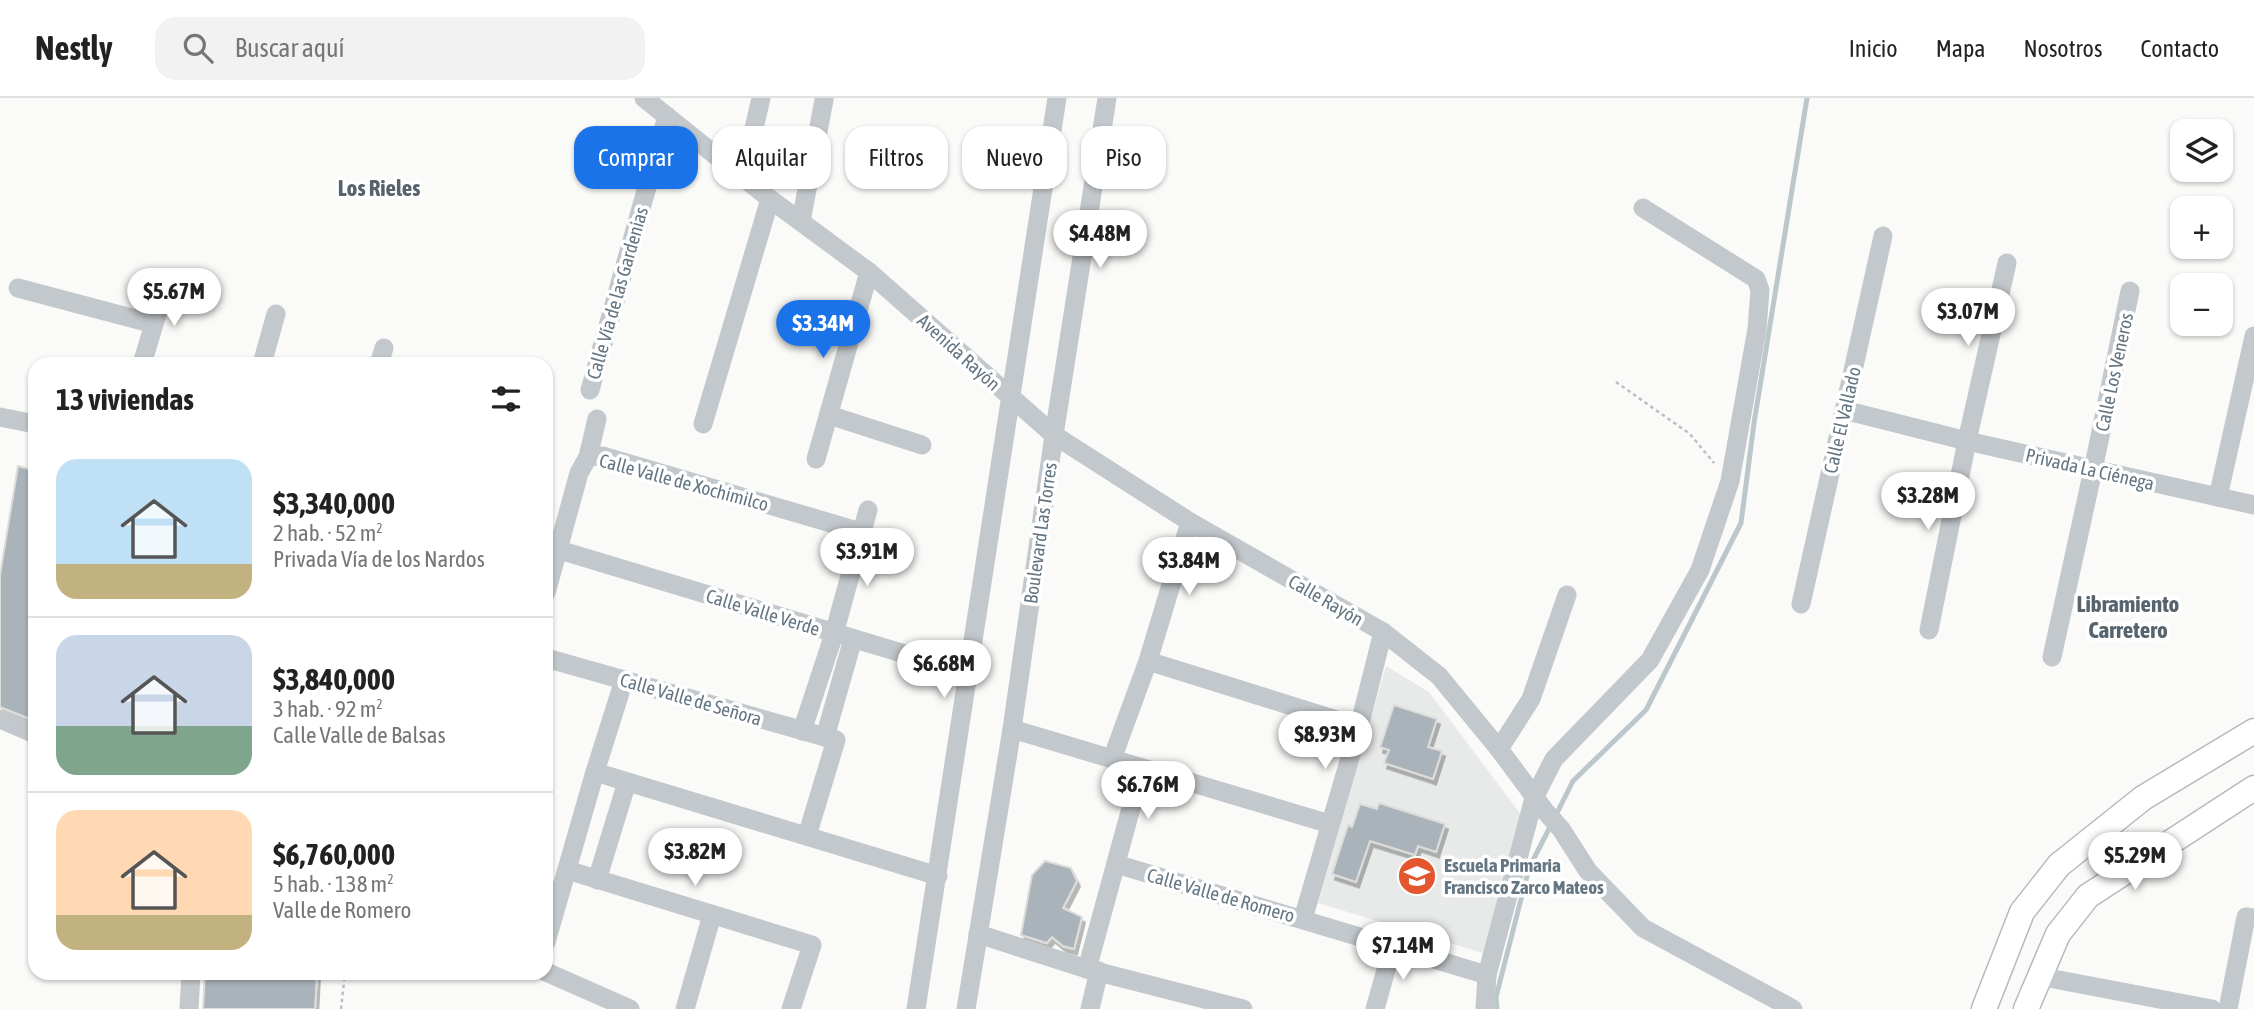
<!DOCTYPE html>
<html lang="es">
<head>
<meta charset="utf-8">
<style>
	body { margin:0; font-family:"Asap Condensed",sans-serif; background:#f2f2f2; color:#222; height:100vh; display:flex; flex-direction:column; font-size:26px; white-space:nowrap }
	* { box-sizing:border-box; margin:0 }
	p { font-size:23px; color:#767676 }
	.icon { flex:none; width:38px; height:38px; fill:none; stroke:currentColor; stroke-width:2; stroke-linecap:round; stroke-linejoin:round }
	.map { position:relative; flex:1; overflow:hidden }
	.side { position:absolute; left:28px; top:259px; width:525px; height:623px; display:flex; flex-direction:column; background:#fff; border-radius:21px; box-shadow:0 2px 5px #0004 }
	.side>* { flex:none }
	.hud { position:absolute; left:574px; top:28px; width:665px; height:63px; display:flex; gap:14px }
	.controls { position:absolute; left:2170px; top:21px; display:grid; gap:14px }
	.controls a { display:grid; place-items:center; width:63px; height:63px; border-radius:14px; background:#fff; box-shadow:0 2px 5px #0004; font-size:35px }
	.price { position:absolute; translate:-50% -60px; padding:0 16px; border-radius:24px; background:#fff; color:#222; font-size:23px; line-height:46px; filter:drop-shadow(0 2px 4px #0008) }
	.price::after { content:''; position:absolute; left:50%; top:42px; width:21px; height:16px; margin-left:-10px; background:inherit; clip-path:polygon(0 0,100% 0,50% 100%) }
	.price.on { background:#1a73e8; color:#fff }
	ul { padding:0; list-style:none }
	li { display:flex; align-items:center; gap:21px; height:175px; padding:0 28px }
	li+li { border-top:2px solid #e0e0e0 }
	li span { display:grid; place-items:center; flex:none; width:196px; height:140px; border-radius:21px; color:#555 }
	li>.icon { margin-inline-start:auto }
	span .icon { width:84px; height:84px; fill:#fffc; stroke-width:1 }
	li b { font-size:30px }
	h2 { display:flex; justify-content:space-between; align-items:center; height:84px; padding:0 28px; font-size:30px }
	.tag { padding:0 24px; border-radius:21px; background:#fff; box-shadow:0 2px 5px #0004; font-size:24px; line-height:63px }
	.tag.on { background:#1a73e8; color:#fff }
	header { display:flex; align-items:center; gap:42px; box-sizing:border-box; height:98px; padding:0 35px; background:#fff; border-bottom:2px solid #e0e0e0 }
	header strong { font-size:33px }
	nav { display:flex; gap:38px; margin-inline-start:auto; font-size:24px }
	.search { width:490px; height:63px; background:#f2f2f2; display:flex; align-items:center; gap:18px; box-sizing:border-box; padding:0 24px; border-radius:21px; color:#767676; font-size:26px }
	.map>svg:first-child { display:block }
	.built { fill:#e8e9e9 }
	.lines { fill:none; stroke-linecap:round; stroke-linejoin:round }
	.stream { stroke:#bbc7cb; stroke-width:5 }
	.building { fill:#aab3b9; stroke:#dcdcda; stroke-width:2; filter:url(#shadow) }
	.major-casing { stroke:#b5babe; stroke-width:27 }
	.path { stroke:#bbbfc2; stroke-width:2.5; stroke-dasharray:3.5 3.5; stroke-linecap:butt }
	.minor { stroke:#c3c8cc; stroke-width:19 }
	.major { stroke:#fff; stroke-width:24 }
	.labels { text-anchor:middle; stroke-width:7; stroke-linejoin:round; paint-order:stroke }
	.street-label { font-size:19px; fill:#657683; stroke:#fff }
	.poi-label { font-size:19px; font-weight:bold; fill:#657683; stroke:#fff; text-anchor:start }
	.quarter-label { font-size:23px; font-weight:bold; fill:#57646e; stroke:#fff }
</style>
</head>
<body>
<header>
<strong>Nestly</strong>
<div class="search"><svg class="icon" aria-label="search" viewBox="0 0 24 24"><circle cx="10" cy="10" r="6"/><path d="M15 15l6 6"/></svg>Buscar aquí</div>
<nav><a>Inicio</a><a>Mapa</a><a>Nosotros</a><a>Contacto</a></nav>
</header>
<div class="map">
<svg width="2254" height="911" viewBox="0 0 2254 911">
	<defs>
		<filter id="shadow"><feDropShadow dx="3" dy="5.5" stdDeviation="0" flood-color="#0004"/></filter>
	</defs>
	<rect width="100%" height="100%" fill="#fafaf8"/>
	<path class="built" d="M1386,568L1429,594L1525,722L1483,855L1318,805Z"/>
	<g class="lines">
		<g class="stream">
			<path d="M1555,719L1573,683L1646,612L1741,425L1754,325L1807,0"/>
			<path d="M1497,911L1496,899L1529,770L1551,727"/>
		</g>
	</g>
	<g class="building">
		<path d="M18,368L35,373V623L0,609V477Z"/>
		<path d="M1394,607L1437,621L1428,649L1442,653L1433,681L1384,665L1389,652L1380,649Z"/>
		<path d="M1379,705L1445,726L1436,754L1418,748L1415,757L1370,743L1356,784L1332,776L1348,727L1352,729L1360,706L1377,711Z"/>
		<path d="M1045,763L1071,770L1077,783L1063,810L1082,819L1074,851L1063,848L1052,839L1047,845L1021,837L1032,777Z"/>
		<path d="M205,875H317L315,911H203Z"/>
	</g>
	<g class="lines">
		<g class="major-casing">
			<g id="major">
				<path d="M1984,911L2022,814L2059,767L2143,700L2254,633"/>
				<path d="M2026,911L2058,836L2088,798L2254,690"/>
			</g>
		</g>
		<g class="path">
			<path d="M1616,284L1690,336L1714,365"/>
			<path d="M341,911L345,875"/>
		</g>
		<g class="minor">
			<path d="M644,0L770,101L869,174L1054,337L1190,424L1383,534L1439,578L1499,651L1545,713L1561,731L1588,773L1643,830L1793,911"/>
			<path d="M743,78L761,0"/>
			<path d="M801,123L824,2"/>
			<path d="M18,190L154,226"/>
			<path d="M142,266L167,183"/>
			<path d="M262,266L276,216"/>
			<path d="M379,266L384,250"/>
			<path d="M590,292L667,18"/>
			<path d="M1844,312L1967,343L2254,407"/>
			<path d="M829,317L922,347"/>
			<path d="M0,319L35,326"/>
			<path d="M703,326L770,101"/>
			<path d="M588,359L603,358L861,434"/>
			<path d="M816,361L869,174"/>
			<path d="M2218,399L2254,238"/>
			<path d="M546,448L968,575"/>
			<path d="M546,495L579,375L588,359L597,321"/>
			<path d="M1801,506L1883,138"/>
			<path d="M1929,532L1967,343L2007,165"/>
			<path d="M2052,559L2093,372L2130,193"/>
			<path d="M546,560L836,642L807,738"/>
			<path d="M1148,563L1359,629"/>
			<path d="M0,621L35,636"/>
			<path d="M1012,631L1330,726"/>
			<path d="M802,633L834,536L868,412"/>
			<path d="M825,639L853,541"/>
			<path d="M1499,651L1531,601L1567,497"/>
			<path d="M1112,661L1148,563L1190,424"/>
			<path d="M595,674L938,778"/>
			<path d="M1116,766L1487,877"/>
			<path d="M567,772L812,847L791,911"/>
			<path d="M597,782L627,684"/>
			<path d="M1303,821L1359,629L1383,534"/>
			<path d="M978,836L1087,871L1243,911"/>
			<path d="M546,844L595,674L624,582"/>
			<path d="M1087,871L1142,670"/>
			<path d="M546,874L630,911"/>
			<path d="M2038,878L2212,911"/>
			<path d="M189,911L191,875"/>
			<path d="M685,911L712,817"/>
			<path d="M916,911L1057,0"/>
			<path d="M966,911L1012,631L1054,337L1107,0"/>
			<path d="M1090,911L1099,873"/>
			<path d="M1375,911L1393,847"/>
			<path d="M1485,911L1487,877L1534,700L1554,661L1650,562L1700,472L1730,383L1757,231L1760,192L1756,181L1643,110"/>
			<path d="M2228,911L2246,819L2254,820"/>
		</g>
		<use href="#major" class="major"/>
	</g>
	<defs>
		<g id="school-disc" transform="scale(2.0125)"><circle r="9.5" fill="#e4572e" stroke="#fff"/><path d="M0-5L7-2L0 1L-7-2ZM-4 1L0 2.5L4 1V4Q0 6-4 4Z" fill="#fff"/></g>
	</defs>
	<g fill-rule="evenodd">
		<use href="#school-disc" x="1417" y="778"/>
	</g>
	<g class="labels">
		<g class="street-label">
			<text transform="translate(617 195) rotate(-74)" y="7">Calle Vía de las Gardenias</text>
			<text transform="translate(959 254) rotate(42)" y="7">Avenida Rayón</text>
			<text transform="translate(2114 274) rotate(-78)" y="7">Calle Los Veneros</text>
			<text transform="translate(1842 322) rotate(-77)" y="7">Calle El Vallado</text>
			<text transform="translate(2090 371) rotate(13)" y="7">Privada La Ciénega</text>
			<text transform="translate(684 384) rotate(15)" y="7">Calle Valle de Xochimilco</text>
			<text transform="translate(1040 435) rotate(-82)" y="7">Boulevard Las Torres</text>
			<text transform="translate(1326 502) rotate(30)" y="7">Calle Rayón</text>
			<text transform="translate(763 514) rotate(17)" y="7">Calle Valle Verde</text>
			<text transform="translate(691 601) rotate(16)" y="7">Calle Valle de Señora</text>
			<text transform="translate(1221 797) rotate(16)" y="7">Calle Valle de Romero</text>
		</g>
		<g class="poi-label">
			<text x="1444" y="774">Escuela Primaria<tspan x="1444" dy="22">Francisco Zarco Mateos</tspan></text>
		</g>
		<g class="quarter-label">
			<text x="379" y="98">Los Rieles</text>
			<text x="2128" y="514">Libramiento<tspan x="2128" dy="26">Carretero</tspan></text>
		</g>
	</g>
</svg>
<div class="controls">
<a><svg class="icon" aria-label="layers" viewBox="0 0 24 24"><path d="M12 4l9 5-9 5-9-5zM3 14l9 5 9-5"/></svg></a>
<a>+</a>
<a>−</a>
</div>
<b class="price" style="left:1100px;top:172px">$4.48M</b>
<b class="price" style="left:174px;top:230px">$5.67M</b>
<b class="price" style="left:1968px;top:250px">$3.07M</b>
<b class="price on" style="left:823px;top:262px">$3.34M</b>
<b class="price" style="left:1928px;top:434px">$3.28M</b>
<b class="price" style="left:867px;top:490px">$3.91M</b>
<b class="price" style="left:1189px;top:499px">$3.84M</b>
<b class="price" style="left:944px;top:602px">$6.68M</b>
<b class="price" style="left:1325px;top:673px">$8.93M</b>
<b class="price" style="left:1148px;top:723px">$6.76M</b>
<b class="price" style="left:695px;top:790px">$3.82M</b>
<b class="price" style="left:2135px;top:794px">$5.29M</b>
<b class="price" style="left:1403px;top:884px">$7.14M</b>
<div class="hud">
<a class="tag on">Comprar</a>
<a class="tag">Alquilar</a>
<a class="tag">Filtros</a>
<a class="tag">Nuevo</a>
<a class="tag">Piso</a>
</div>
<section class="side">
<h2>13 viviendas<svg class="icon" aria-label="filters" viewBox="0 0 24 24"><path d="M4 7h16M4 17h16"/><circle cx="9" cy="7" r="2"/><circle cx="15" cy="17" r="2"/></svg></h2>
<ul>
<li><span style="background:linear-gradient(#bfe0f5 75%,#c2b280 0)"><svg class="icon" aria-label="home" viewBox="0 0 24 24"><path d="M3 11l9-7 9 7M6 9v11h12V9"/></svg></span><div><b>$3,340,000</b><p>2 hab. · 52 m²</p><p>Privada Vía de los Nardos</p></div></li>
<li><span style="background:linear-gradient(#c9d6e8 65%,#7fa58c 0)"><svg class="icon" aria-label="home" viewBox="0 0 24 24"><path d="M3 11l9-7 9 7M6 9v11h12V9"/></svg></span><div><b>$3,840,000</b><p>3 hab. · 92 m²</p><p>Calle Valle de Balsas</p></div></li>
<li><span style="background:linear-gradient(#ffd9b3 75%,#c2b280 0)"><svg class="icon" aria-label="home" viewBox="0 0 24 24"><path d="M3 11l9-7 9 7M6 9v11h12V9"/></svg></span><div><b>$6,760,000</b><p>5 hab. · 138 m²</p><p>Valle de Romero</p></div></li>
</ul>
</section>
</div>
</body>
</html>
